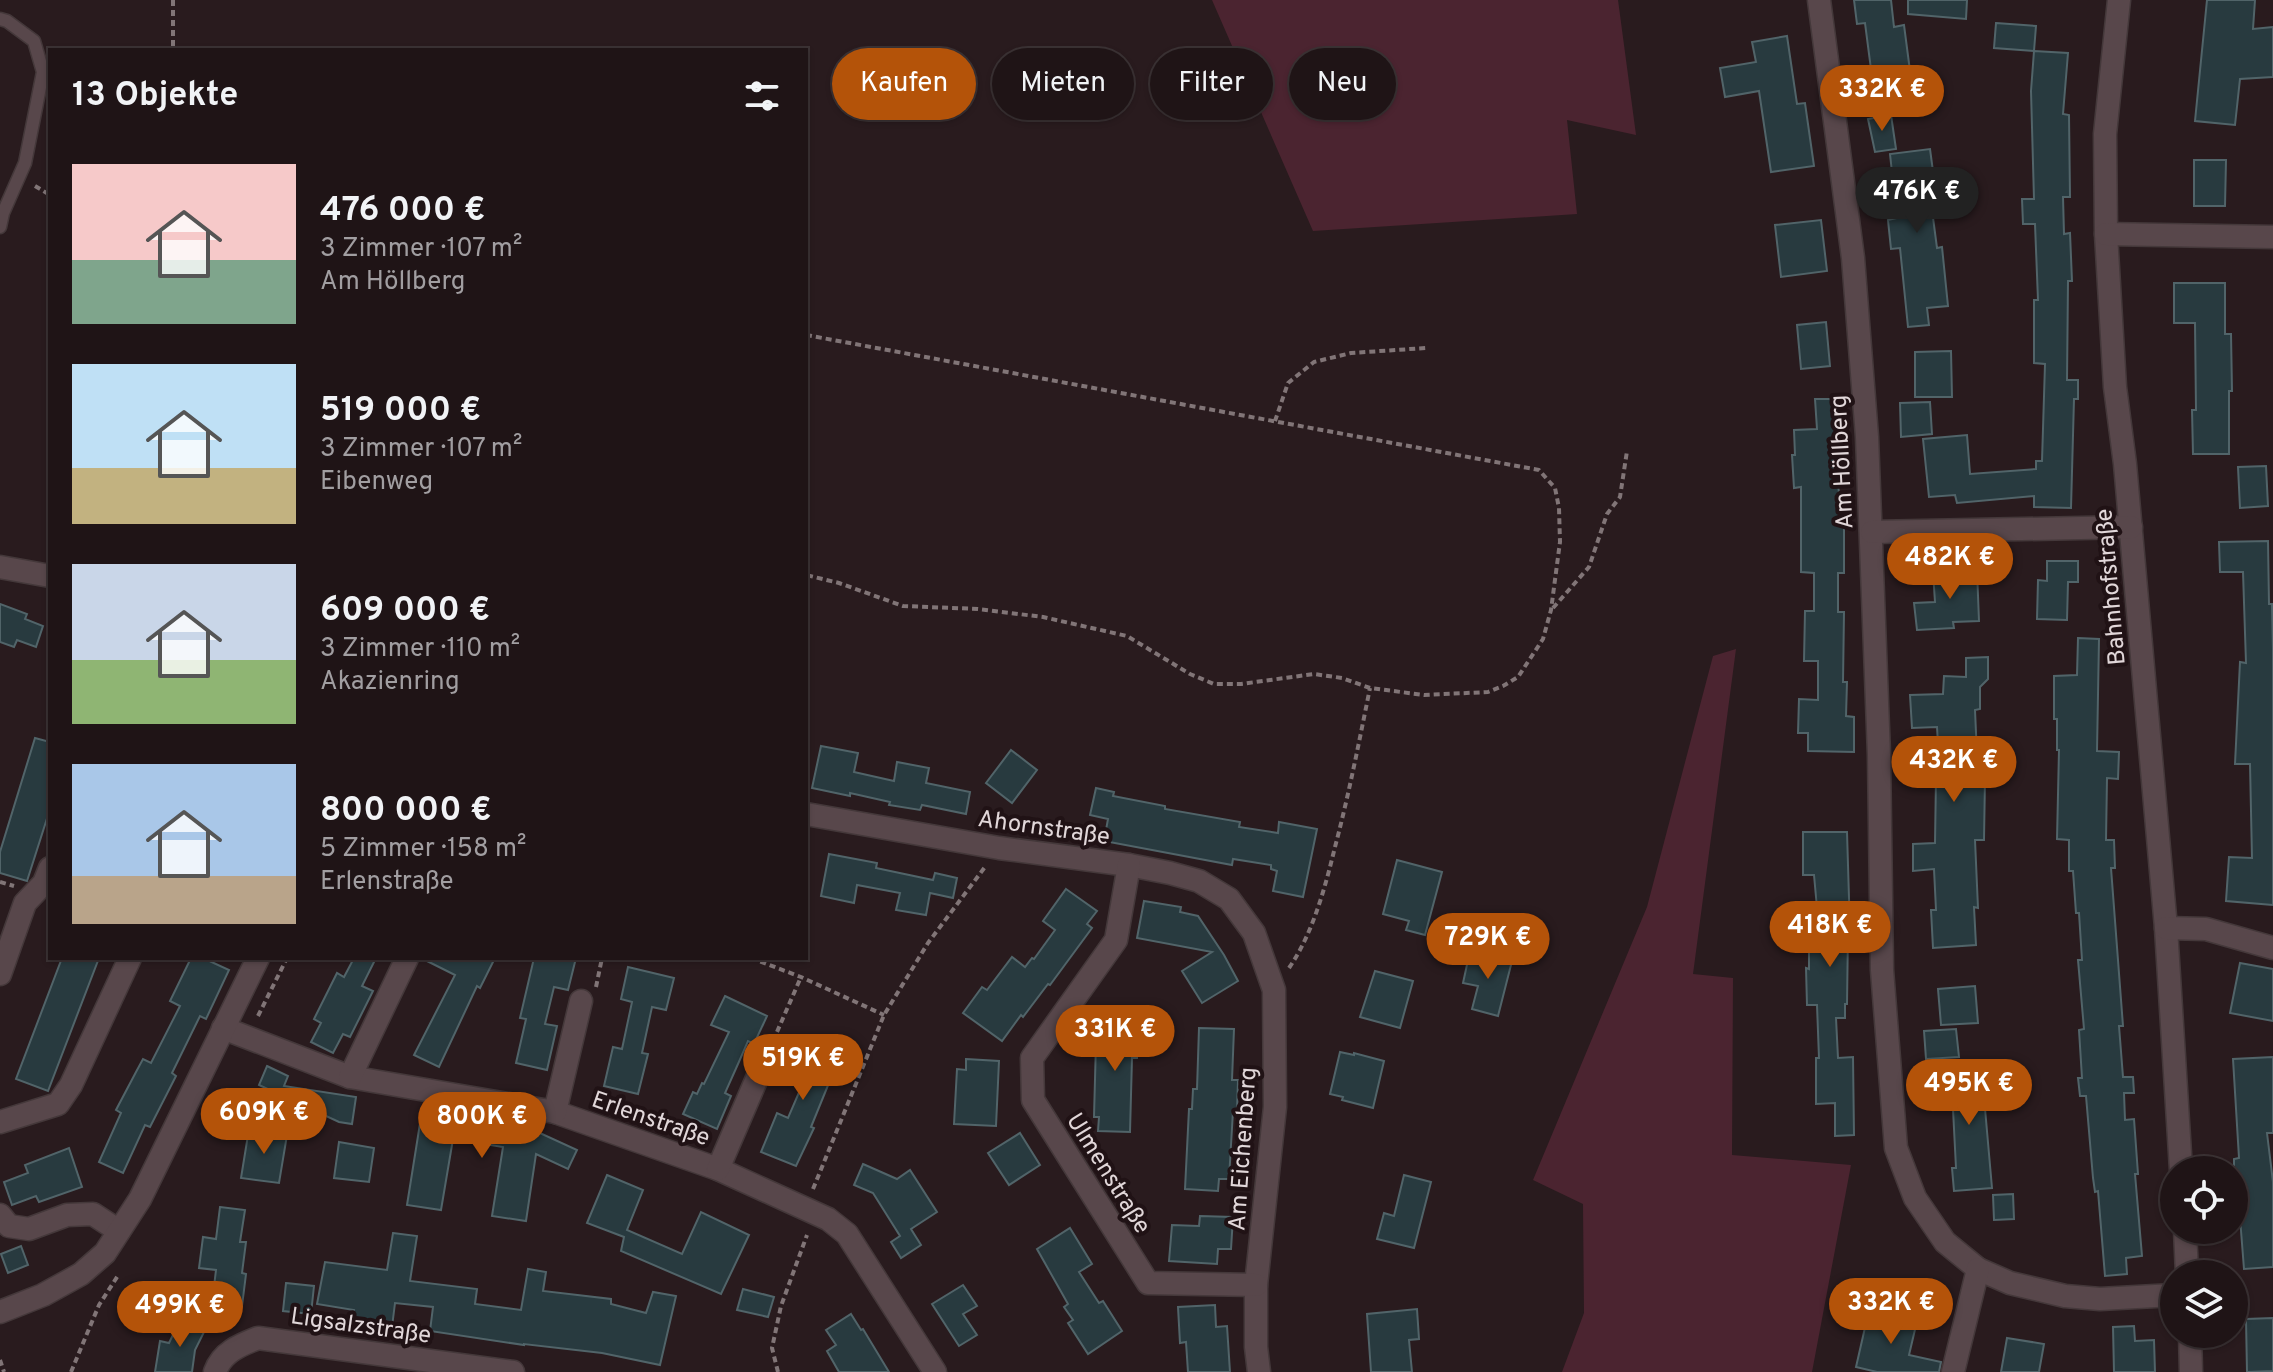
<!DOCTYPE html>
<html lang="de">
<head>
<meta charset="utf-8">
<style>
	body { margin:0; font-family:Overpass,sans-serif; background:#2c2123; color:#f1f3f6; height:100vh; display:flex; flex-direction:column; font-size:30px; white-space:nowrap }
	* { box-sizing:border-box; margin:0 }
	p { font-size:26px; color:#a19ea1 }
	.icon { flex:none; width:44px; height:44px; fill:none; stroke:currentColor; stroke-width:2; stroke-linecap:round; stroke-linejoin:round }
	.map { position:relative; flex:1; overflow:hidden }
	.drawer { position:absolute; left:48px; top:48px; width:760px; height:912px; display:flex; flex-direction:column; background:#1f1416; border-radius:0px; box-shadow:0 2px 6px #0004,0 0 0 2px #3c3335 }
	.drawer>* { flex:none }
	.top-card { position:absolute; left:832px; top:48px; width:760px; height:72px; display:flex; gap:16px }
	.buttons { position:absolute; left:2160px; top:1156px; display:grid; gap:16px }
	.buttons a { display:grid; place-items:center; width:88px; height:88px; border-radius:50%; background:#1f1416; box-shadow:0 2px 6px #0004,0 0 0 2px #3c3335; font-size:40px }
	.price { position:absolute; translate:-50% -68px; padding:0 18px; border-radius:28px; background:#b45309; color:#fff; font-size:26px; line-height:52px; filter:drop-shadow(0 2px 4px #0008) }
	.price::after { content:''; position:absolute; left:50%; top:48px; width:24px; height:18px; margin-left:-12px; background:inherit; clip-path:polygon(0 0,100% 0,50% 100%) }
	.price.on { background:#222; color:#fff }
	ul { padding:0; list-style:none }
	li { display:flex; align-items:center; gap:24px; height:200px; padding:0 24px }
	li span { display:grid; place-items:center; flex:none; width:224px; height:160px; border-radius:0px; color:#555 }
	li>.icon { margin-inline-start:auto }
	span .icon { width:96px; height:96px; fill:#fffc; stroke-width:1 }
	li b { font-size:34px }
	h2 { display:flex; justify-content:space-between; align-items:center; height:96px; padding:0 24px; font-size:34px }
	.tag { padding:0 28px; border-radius:36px; background:#1f1416; box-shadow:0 2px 6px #0004,0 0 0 2px #3c3335; font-size:28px; line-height:72px }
	.tag.on { background:#b45309; color:#fff }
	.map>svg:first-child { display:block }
	.green { fill:#4b2430 }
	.building { fill:#283a3f; stroke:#516469; stroke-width:2 }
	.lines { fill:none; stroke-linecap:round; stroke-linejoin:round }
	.service-casing { stroke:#44383a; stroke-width:15 }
	.minor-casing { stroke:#44383a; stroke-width:25 }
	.path { stroke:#817577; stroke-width:4; stroke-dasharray:6 4; stroke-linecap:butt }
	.service { stroke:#58474b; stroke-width:12 }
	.minor { stroke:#58474b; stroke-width:22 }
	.labels { text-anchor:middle; stroke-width:8; stroke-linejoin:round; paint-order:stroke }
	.street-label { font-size:24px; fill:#e1d7d9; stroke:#201215 }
</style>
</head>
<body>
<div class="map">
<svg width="2273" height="1372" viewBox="0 0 2273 1372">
	<rect width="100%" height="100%" fill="#291b1e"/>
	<g class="green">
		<path d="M1212,0H1618L1636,135L1567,120L1577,214L1313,231Z"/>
		<path d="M1736,649L1693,974L1733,978L1732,1155L1851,1165L1812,1372H1562L1584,1313L1583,1204L1533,1180L1647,907L1713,656Z"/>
	</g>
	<g class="building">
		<path d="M1854,0H1891L1894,27L1904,25L1913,94L1875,100L1865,23L1857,24Z"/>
		<path d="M1908,0H1967L1966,19L1908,14Z"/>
		<path d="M2207,0H2255L2253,29L2273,27V77L2240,79L2235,125L2195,121Z"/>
		<path d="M1996,23L2036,26L2034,51L1994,48Z"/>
		<path d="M1787,36L1797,104L1805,103L1814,166L1771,172L1759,91L1725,97L1720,68L1756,62L1752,42Z"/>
		<path d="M2034,51L2068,53L2063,114L2069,115L2070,197H2063L2064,234L2070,233L2072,281H2068L2067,380H2078V399H2074L2071,508L2034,507V496L1957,503L1955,495L1929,497L1923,439L1967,435L1970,474L2036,469V461H2042L2045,364L2034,363V300H2038L2035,224H2023L2022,199H2034L2031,91Z"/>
		<path d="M1891,115L1896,149L1875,152L1868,119Z"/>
		<path d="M1930,149L1938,209L1932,210L1937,248L1942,247L1948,306L1927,308L1929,325L1908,327L1900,248L1891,249L1889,230L1888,220L1897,218L1890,154Z"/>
		<path d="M2194,160H2226L2225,206H2194Z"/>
		<path d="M1821,220L1827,271L1781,277L1775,225Z"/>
		<path d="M2174,283H2225V334H2231L2232,391H2229V454H2193L2192,410H2196L2195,323H2174Z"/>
		<path d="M1826,322L1830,366L1801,369L1797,325Z"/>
		<path d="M1951,351L1952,397H1915V352Z"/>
		<path d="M1815,399H1837L1844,484H1838L1842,521H1844V573H1838V612H1844L1843,682H1847L1846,716L1854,717V752L1808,751V733H1798L1799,699L1818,700V661H1804L1805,611H1814V573L1801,572V487L1794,488L1792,455H1795L1794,430L1817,429Z"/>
		<path d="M1930,402L1932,434L1901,437L1900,403Z"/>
		<path d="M2266,466L2268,506L2240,508L2238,467Z"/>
		<path d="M2268,541L2269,604H2272L2273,651V905L2226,901L2229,857L2252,858L2250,764H2235L2240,662L2246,663L2243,572H2220L2219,542Z"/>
		<path d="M2047,561H2078V582H2068L2067,620L2037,619L2038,580L2047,581Z"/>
		<path d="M1977,570L1979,621L1953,622L1954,628L1917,630L1914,603L1935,602L1933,572Z"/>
		<path d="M0,604L27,614L25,619L43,626L36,647L17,640L14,647L0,642Z"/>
		<path d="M2078,638L2099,639L2097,751L2119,752L2118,779L2107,778L2106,840H2114L2115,868H2111L2123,1026H2119L2123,1077H2133L2134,1093H2124L2125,1120L2134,1119L2138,1174H2135L2142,1256L2126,1258L2127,1274L2105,1276L2098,1191L2095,1192L2093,1178L2086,1096H2080L2078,1078H2082L2079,1030L2084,1029L2078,960H2082L2079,913H2076L2073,871H2069V840L2057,839L2059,750H2057V719H2054V676L2077,675Z"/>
		<path d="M1988,657V679L1980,687V709L1975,710L1978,778H1985L1984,840H1975L1978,908L1974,907L1976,945L1933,948L1931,910H1936L1934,869L1913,871V844L1935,843L1936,778H1940L1937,727L1912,728L1910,695L1943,694L1944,676L1966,677V658Z"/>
		<path d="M35,738L50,742V809L27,881L0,873V852Z"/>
		<path d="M821,746L858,753L854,772L894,781L897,762L929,768L926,783L970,792L966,814L922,805L920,810L889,805L890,802L850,793V796L812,788Z"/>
		<path d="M1011,750L1037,770L1012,803L986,783Z"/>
		<path d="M1096,788L1114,792L1113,796L1165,806V809L1240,822L1239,827L1278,833L1279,822L1317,829L1303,897L1273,891L1277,871L1271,869V865L1233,859L1232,865L1104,841L1108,819L1090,815Z"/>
		<path d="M1803,832H1847L1850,931H1848L1847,1004H1845V1018H1836L1838,1058L1853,1057L1854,1135L1835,1136V1103L1816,1104V1058H1819L1817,1005H1807L1806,968L1809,969V932L1817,931V908L1814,875H1803Z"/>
		<path d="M829,854L877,863L876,868L933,880L935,873L957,878L953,898L930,893L926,915L896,910L900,893L857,885L854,903L821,896Z"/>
		<path d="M1397,860L1442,872L1425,935L1406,930L1409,921L1383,914Z"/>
		<path d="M1066,889L1097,911L1087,924L1092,928L1050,985L1048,984L1023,1017L1021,1015L1002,1041L963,1013L982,987L987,990L1012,957L1025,967L1032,958L1034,959L1055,930L1043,921Z"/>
		<path d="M1144,901L1181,907L1180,912L1198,916L1224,955L1238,981L1202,1003L1182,971L1212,952L1137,938Z"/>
		<path d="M1470,951L1512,961L1498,1016L1472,1009L1478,986L1463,983Z"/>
		<path d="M62,958H99L48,1091L16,1079Z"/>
		<path d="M191,958H203L229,970L206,1019L200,1016L172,1073L176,1076L150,1127L145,1125L123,1173L99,1162L121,1113L116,1110L136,1072L143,1059L151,1063L180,1006L170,1001Z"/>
		<path d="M354,958H376L362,986L373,991L350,1037L343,1034L333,1053L311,1042L321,1023L314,1019L337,973L344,977Z"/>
		<path d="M421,958H495L480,988L477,986L439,1067L414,1055L455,975Z"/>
		<path d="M534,958H576L568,990L554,987L545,1024L557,1026L547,1070L516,1063L526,1019L520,1018Z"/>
		<path d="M2240,963L2273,969V1021L2230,1013Z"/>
		<path d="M628,967L674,978L666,1010L652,1007L642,1053L648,1054L638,1094L604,1086L613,1047L622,1049L632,1002L621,999Z"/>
		<path d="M1375,971L1413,981L1400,1028L1360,1017Z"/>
		<path d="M1975,986L1978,1023L1941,1025L1938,989Z"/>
		<path d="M725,996L767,1016L754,1044L748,1041L738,1064L725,1093L731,1096L717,1129L683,1114L693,1092L697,1094L702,1083L704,1084L729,1032L711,1025Z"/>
		<path d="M1102,1017L1139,1019L1137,1058H1132L1130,1132L1098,1131L1099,1117H1094L1096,1042H1101Z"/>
		<path d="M1199,1028L1234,1029L1232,1080H1238L1237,1111H1233L1229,1179H1219L1218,1191L1185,1189L1189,1109H1192L1193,1089H1197Z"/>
		<path d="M1956,1029L1959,1057L1926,1059L1924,1031Z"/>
		<path d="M806,1036L842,1051L811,1127L814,1128L796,1166L761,1152L777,1113L788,1118L807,1074L791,1067Z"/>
		<path d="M1340,1052L1354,1055V1053L1384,1061L1373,1108L1342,1100L1343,1097L1330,1094Z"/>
		<path d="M2273,1057V1133H2267L2273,1182V1267L2244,1269L2239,1205L2234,1206V1159L2239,1158L2233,1059Z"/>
		<path d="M966,1059L999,1061L996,1126L954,1124L957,1069L966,1070Z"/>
		<path d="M1981,1063L1992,1188L1954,1191L1952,1168H1956L1953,1109H1949L1946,1065Z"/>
		<path d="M267,1066L288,1076L284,1086L356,1097L352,1124L339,1122L259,1085Z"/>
		<path d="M422,1111L529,1128L577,1150L568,1169L536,1154L526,1221L492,1216L503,1147L453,1139L441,1210L407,1205Z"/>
		<path d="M249,1129L287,1135L279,1183L241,1178Z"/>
		<path d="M1020,1133L1040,1165L1009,1185L988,1153Z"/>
		<path d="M339,1142L374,1148L369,1182L334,1178Z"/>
		<path d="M69,1148L82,1187L39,1202L36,1196L12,1205L4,1182L28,1173L25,1165Z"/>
		<path d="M863,1164L897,1179L910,1170L937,1212L911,1229L921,1245L901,1258L891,1242L900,1236L873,1193L854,1185Z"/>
		<path d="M607,1175L643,1190L627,1230L682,1254L701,1212L749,1235L721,1294L621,1251L624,1237L587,1223Z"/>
		<path d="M1404,1175L1431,1182L1414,1248L1377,1239L1384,1213L1394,1216Z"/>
		<path d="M2013,1194L2014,1219L1994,1220L1993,1195Z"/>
		<path d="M220,1207L245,1210L240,1242H246L242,1273L246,1274L242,1306L212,1303L216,1270L199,1268L203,1237L216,1239Z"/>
		<path d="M1200,1216L1233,1217L1231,1249H1218L1217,1264L1169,1261L1172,1225L1199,1226Z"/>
		<path d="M1070,1228L1092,1264L1079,1272L1099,1303L1103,1301L1122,1331L1088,1354L1068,1323L1073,1320L1064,1307L1068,1304L1037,1249Z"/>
		<path d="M393,1233L417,1236L410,1281L477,1289L475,1304L521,1310L528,1269L546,1272L543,1291L611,1299V1304L646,1313L653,1292L676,1296L660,1365L602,1353L524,1344V1345L430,1331L433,1307L395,1303L392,1327L352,1322L354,1310L317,1304L325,1262L387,1270Z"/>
		<path d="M21,1246L28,1265L8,1273L1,1254Z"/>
		<path d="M286,1283L314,1286L311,1314L283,1311Z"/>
		<path d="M963,1285L977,1306L963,1314L977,1335L959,1346L932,1304Z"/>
		<path d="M743,1289L774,1297L768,1317L737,1310Z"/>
		<path d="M1215,1305L1216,1327L1227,1326L1230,1372H1188L1186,1342L1180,1343L1178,1307Z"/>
		<path d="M1417,1309L1419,1339L1409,1340L1412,1372H1371L1367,1314Z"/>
		<path d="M1869,1310L1917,1321L1909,1355L1941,1362L1939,1372H1877L1856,1367Z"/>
		<path d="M851,1314L861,1330L863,1329L889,1372H839L827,1351L836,1345L826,1330Z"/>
		<path d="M181,1318L205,1330L195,1350L192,1372H155L160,1341L169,1343Z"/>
		<path d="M2273,1318V1371L2247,1372L2246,1319Z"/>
		<path d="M2134,1326L2135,1341L2154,1340L2155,1372H2114L2113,1327Z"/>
		<path d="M2007,1338L2044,1344L2039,1372H2001Z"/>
	</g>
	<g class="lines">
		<g class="service-casing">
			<path id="service" d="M0,19L7,21L34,41L43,72L25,163L3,213L0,227"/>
		</g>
		<g class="minor-casing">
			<g id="minor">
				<path d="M1819,0L1853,258L1867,437L1879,755L1882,970L1896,1148L1915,1198L1945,1242L1978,1269L2010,1283L2065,1296L2100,1299L2174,1295"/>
				<path d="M2119,0L2105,134L2106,234L2115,387L2125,464L2166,928L2181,1170"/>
				<path d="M2106,234L2273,237"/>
				<path d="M1872,532L2131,527"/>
				<path d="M0,567L50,576"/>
				<path d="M806,814L999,848L1129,865L1170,873L1199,881L1229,899L1254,933L1274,990L1275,1107L1256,1285V1347L1259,1372"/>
				<path d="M1129,865L1116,940L1032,1058L1033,1100L1148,1283L1256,1285"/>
				<path d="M2166,928L2206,929L2273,948"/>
				<path d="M0,974L25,903L44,883L50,868"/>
				<path d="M223,1028L350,1077L555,1112L718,1169L828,1219L847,1234L935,1372"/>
				<path d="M350,1077L407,958"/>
				<path d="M555,1112L581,1001"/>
				<path d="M0,1122L58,1104L71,1085L130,958"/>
				<path d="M718,1169L764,1062"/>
				<path d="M0,1215L9,1226L29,1229L67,1215L93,1214L119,1231"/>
				<path d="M2185,1230L2187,1274"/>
				<path d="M0,1312L43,1295L81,1274L105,1253L140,1199L258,958"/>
				<path d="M2190,1334L2191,1372"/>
				<path d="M215,1372C222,1352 240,1345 258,1338L513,1372"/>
				<path d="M1953,1372L1978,1269"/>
			</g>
		</g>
		<g class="path">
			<path d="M173,0V50"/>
			<path d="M35,186L50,195"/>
			<path d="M806,335L1539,470L1555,488L1559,508L1560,542L1551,610L1543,639L1518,677L1503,686L1488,692L1424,695L1370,688L1342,678L1314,674L1241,684H1214L1190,674L1127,636L1043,617L978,609L903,606L839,583L806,575"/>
			<path d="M1275,421L1288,383L1314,362L1351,353L1426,348"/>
			<path d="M1553,608L1589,567L1607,514L1620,497L1627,451"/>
			<path d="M0,882L14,886"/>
			<path d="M751,958L801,977L884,1015"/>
			<path d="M1289,968C1313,933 1325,888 1335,847C1349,794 1359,742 1370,688"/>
			<path d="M596,987L602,958"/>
			<path d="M258,1016L287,958"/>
			<path d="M773,1041L801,977"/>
			<path d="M813,1189L884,1015L928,943L985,867"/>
			<path d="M0,1360L4,1372"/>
			<path d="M71,1372L99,1305L119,1274"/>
			<path d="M778,1372L772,1348L781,1306L807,1235"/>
		</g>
		<use href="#service" class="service"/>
		<use href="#minor" class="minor"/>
	</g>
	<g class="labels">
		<g class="street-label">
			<text transform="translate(1841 462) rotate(-93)" y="8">Am Höllberg</text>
			<text transform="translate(2110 587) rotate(-95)" y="8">Bahnhofstraße</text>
			<text transform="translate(1044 827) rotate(8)" y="8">Ahornstraße</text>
			<text transform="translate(651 1118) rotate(19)" y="8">Erlenstraße</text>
			<text transform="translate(1242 1149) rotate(-86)" y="8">Am Eichenberg</text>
			<text transform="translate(1109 1173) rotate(58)" y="8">Ulmenstraße</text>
			<text transform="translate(361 1325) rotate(8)" y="8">Ligsalzstraße</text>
		</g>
	</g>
</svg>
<div class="buttons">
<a><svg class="icon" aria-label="locate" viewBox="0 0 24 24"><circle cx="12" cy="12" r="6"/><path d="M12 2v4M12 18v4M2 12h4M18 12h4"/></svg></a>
<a><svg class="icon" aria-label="layers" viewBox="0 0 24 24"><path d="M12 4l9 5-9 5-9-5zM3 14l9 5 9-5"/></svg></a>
</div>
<b class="price" style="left:1882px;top:133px">332K €</b>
<b class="price on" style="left:1917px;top:235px">476K €</b>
<b class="price" style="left:1950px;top:601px">482K €</b>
<b class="price" style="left:1954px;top:804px">432K €</b>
<b class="price" style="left:1830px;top:969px">418K €</b>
<b class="price" style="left:1488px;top:981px">729K €</b>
<b class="price" style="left:1115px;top:1073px">331K €</b>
<b class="price" style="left:803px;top:1102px">519K €</b>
<b class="price" style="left:1969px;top:1127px">495K €</b>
<b class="price" style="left:264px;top:1156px">609K €</b>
<b class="price" style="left:482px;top:1160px">800K €</b>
<b class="price" style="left:1891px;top:1346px">332K €</b>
<b class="price" style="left:180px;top:1349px">499K €</b>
<div class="top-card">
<a class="tag on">Kaufen</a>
<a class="tag">Mieten</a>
<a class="tag">Filter</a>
<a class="tag">Neu</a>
</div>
<section class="drawer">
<h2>13 Objekte<svg class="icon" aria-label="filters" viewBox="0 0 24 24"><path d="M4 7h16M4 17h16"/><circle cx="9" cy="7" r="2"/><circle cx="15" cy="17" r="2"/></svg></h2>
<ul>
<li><span style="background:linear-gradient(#f6c9c9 60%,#7fa58c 0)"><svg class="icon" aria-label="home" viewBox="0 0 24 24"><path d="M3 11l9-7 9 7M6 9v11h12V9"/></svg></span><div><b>476 000 €</b><p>3 Zimmer · 107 m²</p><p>Am Höllberg</p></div></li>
<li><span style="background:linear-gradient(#bfe0f5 65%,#c2b280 0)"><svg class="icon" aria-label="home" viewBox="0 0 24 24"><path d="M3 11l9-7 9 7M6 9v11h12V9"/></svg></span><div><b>519 000 €</b><p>3 Zimmer · 107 m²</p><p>Eibenweg</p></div></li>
<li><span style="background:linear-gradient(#c9d6e8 60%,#8fb573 0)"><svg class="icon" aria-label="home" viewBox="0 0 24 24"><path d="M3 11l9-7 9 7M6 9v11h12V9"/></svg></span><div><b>609 000 €</b><p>3 Zimmer · 110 m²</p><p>Akazienring</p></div></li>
<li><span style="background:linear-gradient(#a9c7e8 70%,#b9a48a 0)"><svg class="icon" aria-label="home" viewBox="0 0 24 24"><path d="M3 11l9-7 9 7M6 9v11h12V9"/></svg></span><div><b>800 000 €</b><p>5 Zimmer · 158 m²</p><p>Erlenstraße</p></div></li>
</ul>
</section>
</div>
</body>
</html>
